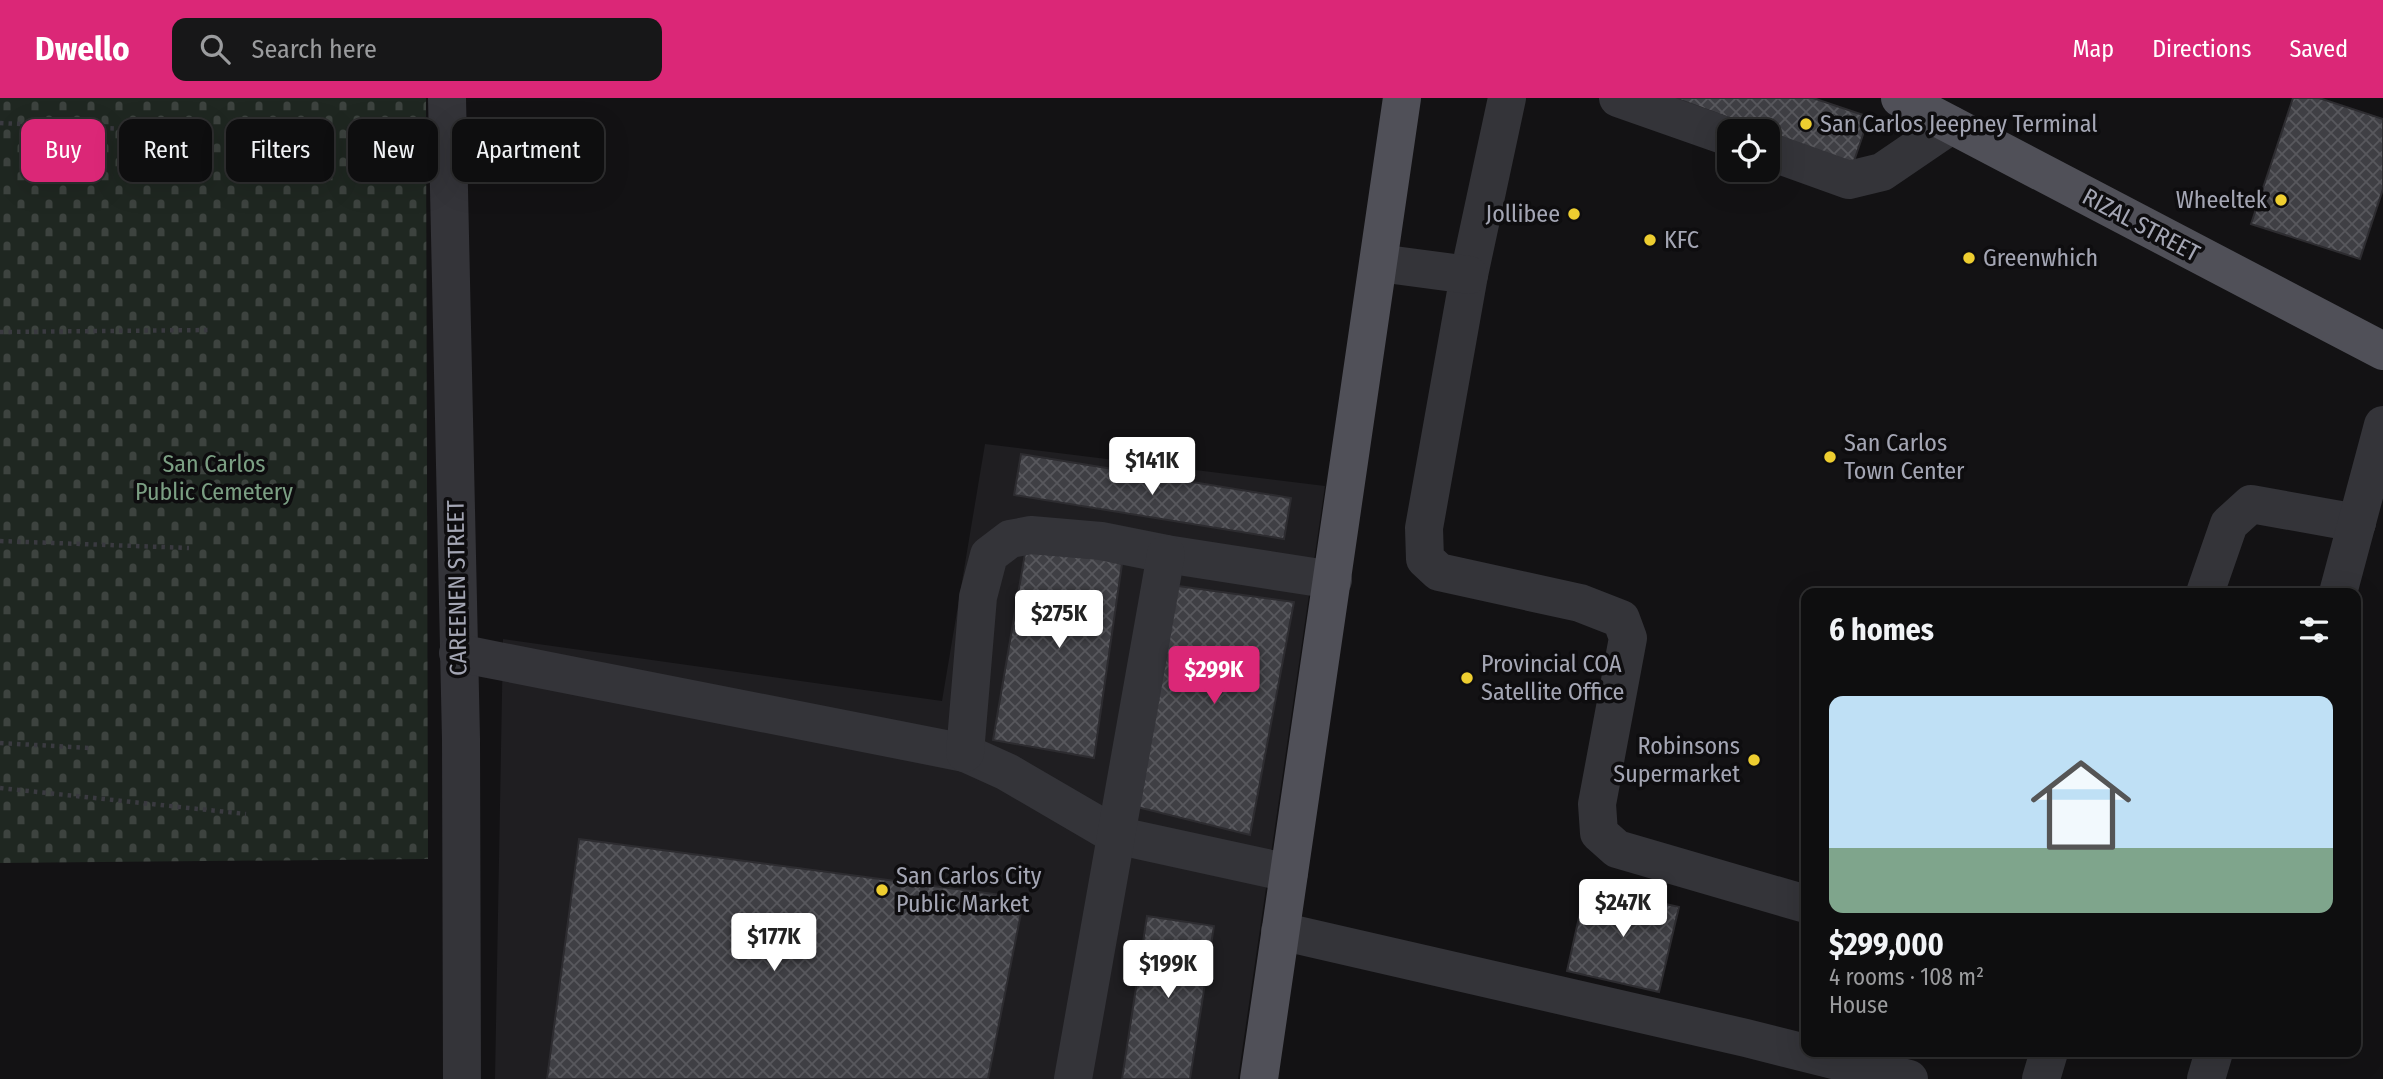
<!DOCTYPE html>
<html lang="en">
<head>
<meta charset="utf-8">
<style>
	body { margin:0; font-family:"Fira Sans Condensed",sans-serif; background:#171718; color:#f1f3f6; height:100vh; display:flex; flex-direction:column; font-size:26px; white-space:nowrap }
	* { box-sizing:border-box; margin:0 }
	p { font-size:23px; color:#9b9c9e }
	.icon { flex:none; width:38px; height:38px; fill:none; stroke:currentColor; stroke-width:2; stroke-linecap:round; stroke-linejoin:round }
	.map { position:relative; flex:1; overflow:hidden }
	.panel { position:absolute; left:1801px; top:490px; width:560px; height:469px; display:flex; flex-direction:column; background:#0e0e0f; border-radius:14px; box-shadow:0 7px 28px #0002,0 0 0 2px #2e2e2f }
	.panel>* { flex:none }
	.hud { position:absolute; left:21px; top:21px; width:665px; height:63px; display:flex; gap:14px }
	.tools { position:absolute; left:1717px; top:21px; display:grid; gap:14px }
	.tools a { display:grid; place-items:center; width:63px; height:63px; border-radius:14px; background:#0e0e0f; box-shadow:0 7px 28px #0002,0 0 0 2px #2e2e2f; font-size:35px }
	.price { position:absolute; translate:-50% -60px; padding:0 16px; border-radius:7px; background:#fff; color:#222; font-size:23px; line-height:46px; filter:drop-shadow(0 2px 4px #0008) }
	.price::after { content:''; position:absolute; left:50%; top:42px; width:21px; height:16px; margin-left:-10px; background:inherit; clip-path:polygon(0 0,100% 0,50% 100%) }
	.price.active { background:#db2777; color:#fff }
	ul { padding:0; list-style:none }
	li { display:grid; align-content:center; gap:14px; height:371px; padding:0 28px }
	li span { display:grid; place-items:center; height:217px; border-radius:14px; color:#555 }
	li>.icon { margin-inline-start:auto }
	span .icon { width:126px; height:126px; fill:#fffc; stroke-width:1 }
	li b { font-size:30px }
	h2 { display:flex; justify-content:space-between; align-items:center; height:84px; padding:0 28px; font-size:30px }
	.tag { padding:0 24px; border-radius:14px; background:#0e0e0f; box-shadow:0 7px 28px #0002,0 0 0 2px #2e2e2f; font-size:24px; line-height:63px }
	.tag.active { background:#db2777; color:#fff }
	header { display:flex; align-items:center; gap:42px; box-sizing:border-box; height:98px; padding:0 35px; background:#db2777; color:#fff }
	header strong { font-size:33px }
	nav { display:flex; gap:38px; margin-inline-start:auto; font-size:24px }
	.search { width:490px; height:63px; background:#171718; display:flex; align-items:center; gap:18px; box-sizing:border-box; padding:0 24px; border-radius:14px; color:#9b9c9e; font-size:26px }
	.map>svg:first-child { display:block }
	.built { fill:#1f1e21 }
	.cemetery { fill:url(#cemetery-stones) }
	.building { fill:url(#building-cross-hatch); stroke:#2d2c30; stroke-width:2 }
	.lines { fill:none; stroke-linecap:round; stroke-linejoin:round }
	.path { stroke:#3a3a40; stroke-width:4.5; stroke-dasharray:3.5 5; stroke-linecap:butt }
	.minor { stroke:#343439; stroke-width:38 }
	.major { stroke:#505058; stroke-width:38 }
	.poi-dot { fill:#eece30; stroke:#0e0d0f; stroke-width:2.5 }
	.labels { text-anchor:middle; stroke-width:7; stroke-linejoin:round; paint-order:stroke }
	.poi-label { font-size:24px; fill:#a4a6b4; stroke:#0e0d0f; text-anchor:start }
	.street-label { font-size:24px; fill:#a4a6b4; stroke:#0e0d0f }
	.park-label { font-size:24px; fill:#7b9f83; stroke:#0e0d0f }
</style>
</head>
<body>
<header>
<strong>Dwello</strong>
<div class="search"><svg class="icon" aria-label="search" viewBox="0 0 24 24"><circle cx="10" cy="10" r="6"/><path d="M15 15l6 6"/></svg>Search here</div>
<nav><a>Map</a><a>Directions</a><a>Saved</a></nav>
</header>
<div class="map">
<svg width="2383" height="981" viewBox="0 0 2383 981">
	<defs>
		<pattern id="cemetery-stones" width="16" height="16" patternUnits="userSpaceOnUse" patternTransform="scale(1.75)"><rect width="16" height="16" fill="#1f2721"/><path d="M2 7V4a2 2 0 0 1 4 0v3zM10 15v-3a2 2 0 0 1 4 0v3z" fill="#3d433f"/></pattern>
		<pattern id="building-cross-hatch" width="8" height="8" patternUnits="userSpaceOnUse" patternTransform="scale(1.75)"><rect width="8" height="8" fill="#3f3f44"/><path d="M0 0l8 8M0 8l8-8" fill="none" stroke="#58585d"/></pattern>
	</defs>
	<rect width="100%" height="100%" fill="#131214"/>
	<path class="built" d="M985,346L1325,388L1238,981H495L503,541L942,603Z"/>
	<path class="cemetery" d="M0,0H426L428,761L0,765Z"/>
	<g class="building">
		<path d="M1675,0H1813L1869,19L1853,66Z"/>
		<path d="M2293,0H2319L2383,21V91L2360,161L2251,126Z"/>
		<path d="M1021,356L1291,400L1284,441L1014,397Z"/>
		<path d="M1028,438L1122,466L1094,660L993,642Z"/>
		<path d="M1171,487L1294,504L1250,737L1137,709Z"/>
		<path d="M579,741L1024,800L988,981H547Z"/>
		<path d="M1586,788L1679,809L1659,894L1567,873Z"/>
		<path d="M1147,818L1214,828L1190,981H1122Z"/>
	</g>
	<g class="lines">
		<g class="path">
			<path d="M0,25L168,33"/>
			<path d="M0,234L209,232"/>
			<path d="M0,443L189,450"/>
			<path d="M0,645L90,650"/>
			<path d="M0,690L246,716"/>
		</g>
		<g class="minor">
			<path d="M447,0L461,641L462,981"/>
			<path d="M1507,0L1469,177L1424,430L1425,461L1439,474L1580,505L1621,521L1628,540L1597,706L1599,735L1617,751L1806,806"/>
			<path d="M1618,0L1729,39"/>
			<path d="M1768,53L1849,82L1882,74L1951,27"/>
			<path d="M1379,165L1469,177"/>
			<path d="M2205,495L2229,426L2251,406L2357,425"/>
			<path d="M2338,495L2383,327"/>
			<path d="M458,555L965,655L1007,674L1115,737L1289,775"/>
			<path d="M965,655L978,499L989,457L1010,441L1031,437L1101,443L1166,456L1333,482"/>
			<path d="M1280,833L1746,940L1909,981"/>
			<path d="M1073,981L1166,456"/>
			<path d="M2041,981L2049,954"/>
			<path d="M2206,981L2214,954"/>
		</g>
		<g class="major">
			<path d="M1900,0L2383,253"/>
			<path d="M1259,981L1402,0"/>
		</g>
	</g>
	<g class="poi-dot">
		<circle cx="1806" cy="26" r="7"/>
		<circle cx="2281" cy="102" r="7"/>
		<circle cx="1574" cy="116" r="7"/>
		<circle cx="1650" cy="142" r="7"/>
		<circle cx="1969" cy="160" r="7"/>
		<circle cx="1830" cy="359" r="7"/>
		<circle cx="1467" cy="580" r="7"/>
		<circle cx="1754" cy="662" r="7"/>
		<circle cx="882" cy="792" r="7"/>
	</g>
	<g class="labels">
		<g class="poi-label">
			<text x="1820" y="34">San Carlos Jeepney Terminal</text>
			<text x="2267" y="110" text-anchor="end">Wheeltek</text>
			<text x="1560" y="124" text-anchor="end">Jollibee</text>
			<text x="1664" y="150">KFC</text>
			<text x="1983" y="168">Greenwhich</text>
			<text x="1844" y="353">San Carlos<tspan x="1844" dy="28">Town Center</tspan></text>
			<text x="1481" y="574">Provincial COA<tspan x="1481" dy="28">Satellite Office</tspan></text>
			<text x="1740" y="656" text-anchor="end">Robinsons<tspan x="1740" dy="28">Supermarket</tspan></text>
			<text x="896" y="786">San Carlos City<tspan x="896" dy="28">Public Market</tspan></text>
		</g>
		<g class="street-label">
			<text transform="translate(2141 127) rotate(28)" y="8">RIZAL STREET</text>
			<text transform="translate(457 490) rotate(-91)" y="8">CAREENEN STREET</text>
		</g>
		<g class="park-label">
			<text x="214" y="374">San Carlos<tspan x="214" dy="28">Public Cemetery</tspan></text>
		</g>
	</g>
</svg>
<div class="tools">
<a><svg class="icon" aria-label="locate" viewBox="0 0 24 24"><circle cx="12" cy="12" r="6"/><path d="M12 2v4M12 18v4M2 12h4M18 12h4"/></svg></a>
</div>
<b class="price" style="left:1152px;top:399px">$141K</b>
<b class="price" style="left:1059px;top:552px">$275K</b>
<b class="price active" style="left:1214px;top:608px">$299K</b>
<b class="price" style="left:1623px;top:841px">$247K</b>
<b class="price" style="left:774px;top:875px">$177K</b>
<b class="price" style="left:1168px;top:902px">$199K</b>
<div class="hud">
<a class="tag active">Buy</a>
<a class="tag">Rent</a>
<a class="tag">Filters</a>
<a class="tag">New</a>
<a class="tag">Apartment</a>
</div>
<section class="panel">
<h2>6 homes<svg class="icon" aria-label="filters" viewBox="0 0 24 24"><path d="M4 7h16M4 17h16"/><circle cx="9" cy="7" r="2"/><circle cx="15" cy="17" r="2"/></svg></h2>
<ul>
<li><span style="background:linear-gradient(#bfe0f5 70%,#7fa58c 0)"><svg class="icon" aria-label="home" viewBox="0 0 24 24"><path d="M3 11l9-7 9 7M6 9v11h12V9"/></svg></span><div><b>$299,000</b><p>4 rooms · 108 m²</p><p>House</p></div></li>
</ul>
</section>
</div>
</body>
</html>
